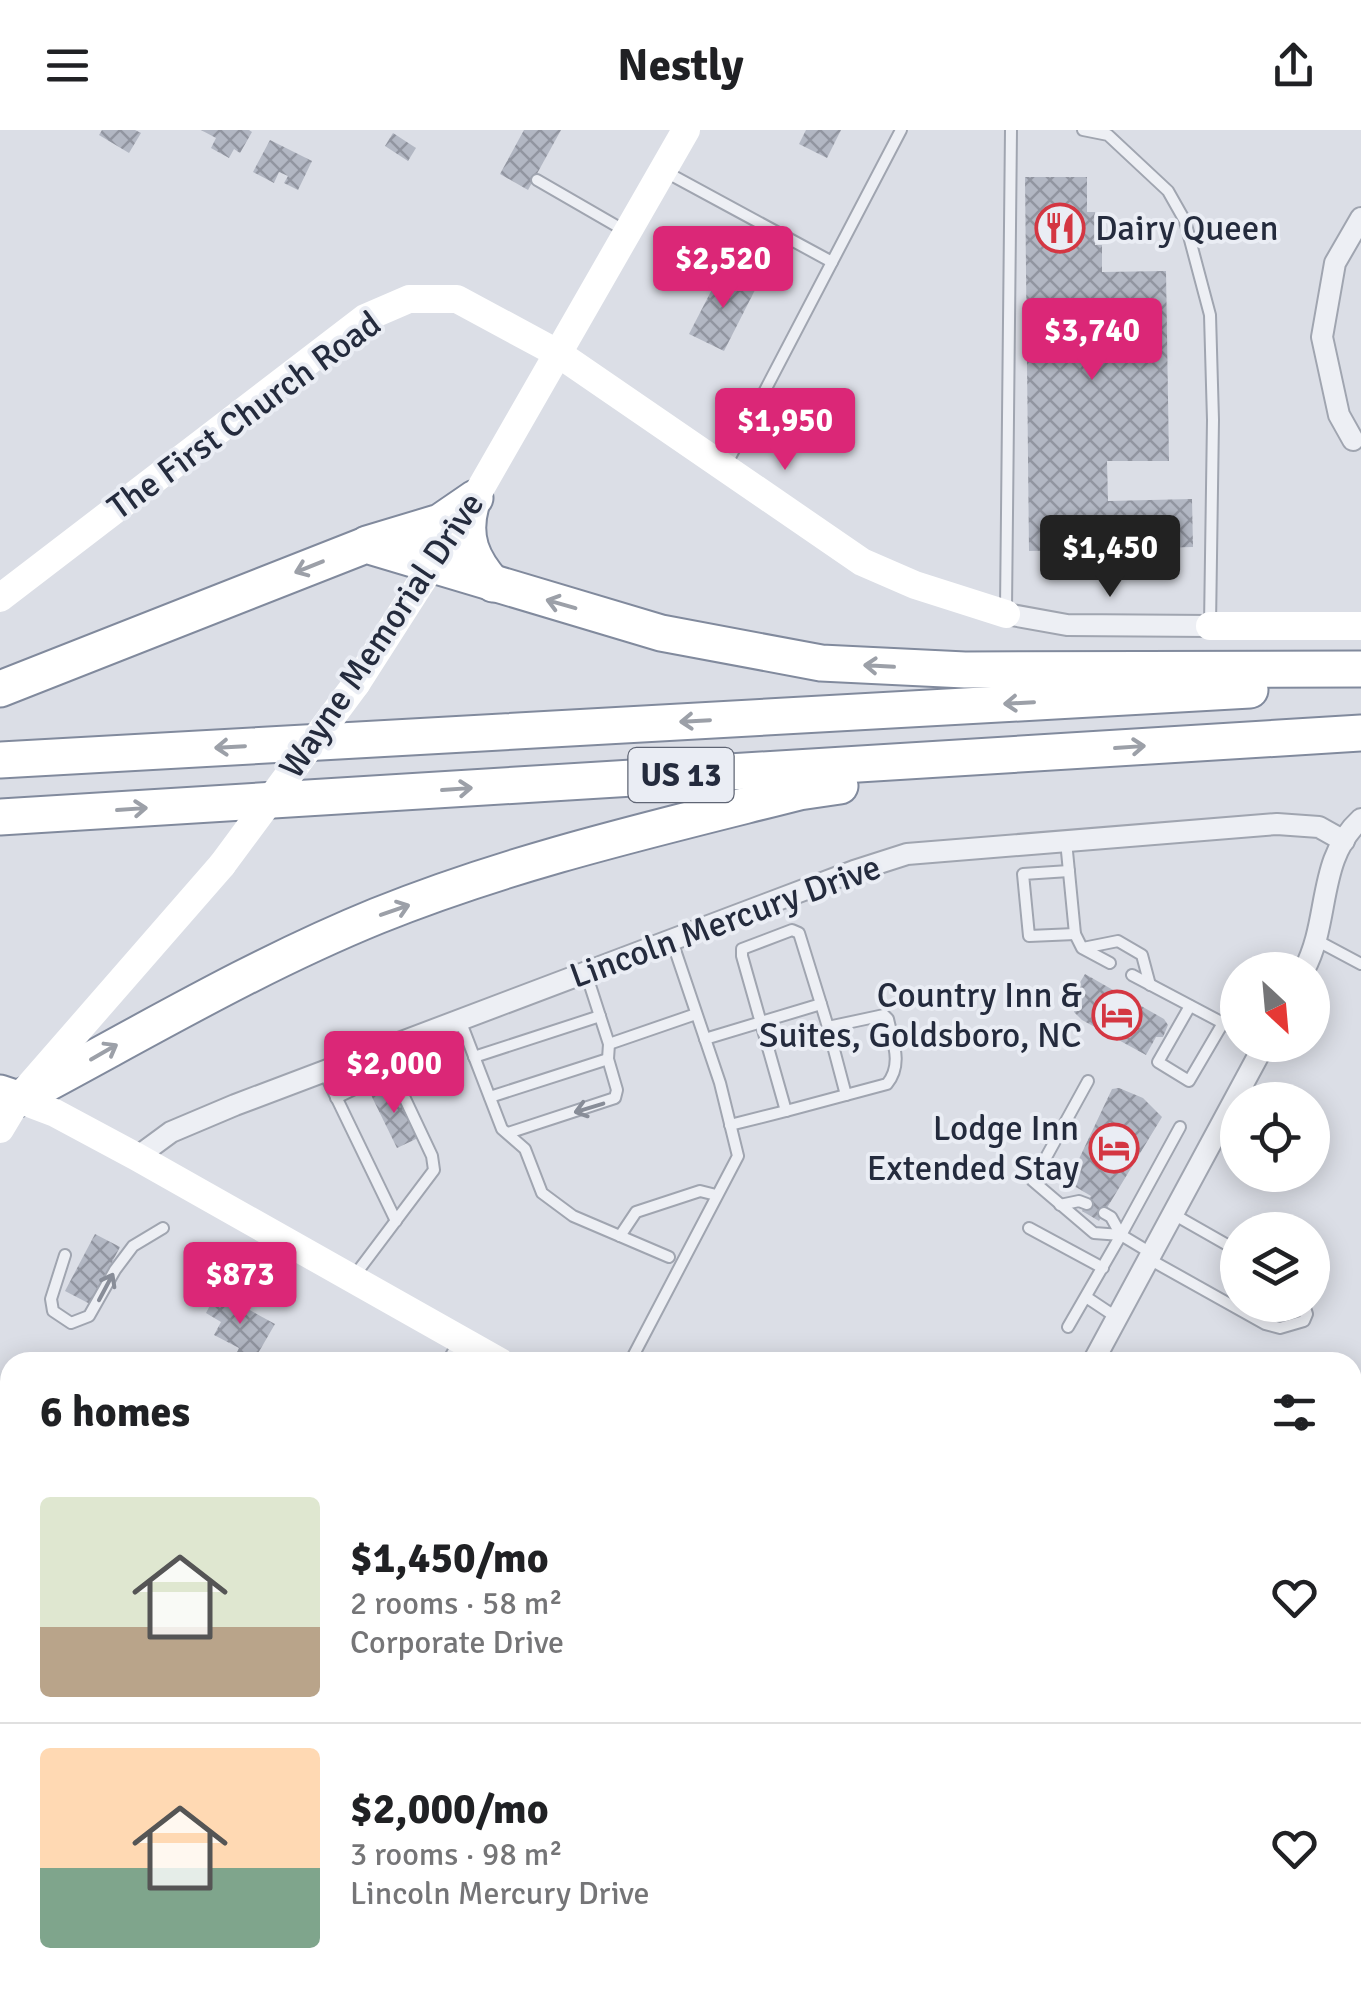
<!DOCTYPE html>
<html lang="en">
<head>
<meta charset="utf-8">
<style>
	body { margin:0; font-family:Signika,sans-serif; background:#f6f6f6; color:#202124; height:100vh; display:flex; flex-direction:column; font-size:38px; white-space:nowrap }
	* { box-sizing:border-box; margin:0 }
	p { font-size:32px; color:#757577 }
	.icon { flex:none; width:55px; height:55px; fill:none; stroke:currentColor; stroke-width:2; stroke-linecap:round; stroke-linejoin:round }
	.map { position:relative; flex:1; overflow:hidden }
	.sheet { position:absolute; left:0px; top:1222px; width:1362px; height:642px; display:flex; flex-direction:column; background:#fff; border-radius:30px 30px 0 0; box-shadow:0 5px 25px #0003 }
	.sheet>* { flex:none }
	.needle { width:65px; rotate:154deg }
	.fabs { position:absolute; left:1220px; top:822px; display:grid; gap:20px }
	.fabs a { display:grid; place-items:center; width:110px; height:110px; border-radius:50%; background:#fff; box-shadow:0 5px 25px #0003; font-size:50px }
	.price { position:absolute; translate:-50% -85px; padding:0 22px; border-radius:10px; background:#db2777; color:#fff; font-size:32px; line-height:65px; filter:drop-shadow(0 2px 5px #0008) }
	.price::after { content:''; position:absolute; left:50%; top:60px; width:30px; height:22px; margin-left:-15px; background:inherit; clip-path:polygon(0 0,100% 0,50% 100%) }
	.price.current { background:#222; color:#fff }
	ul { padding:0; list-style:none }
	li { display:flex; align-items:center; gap:30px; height:250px; padding:0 40px }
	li+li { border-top:2px solid #e0e0e0 }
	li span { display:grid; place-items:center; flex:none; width:280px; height:200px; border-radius:10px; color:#555 }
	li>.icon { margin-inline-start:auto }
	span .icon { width:120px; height:120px; fill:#fffc; stroke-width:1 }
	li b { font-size:42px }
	h2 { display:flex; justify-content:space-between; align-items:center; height:120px; padding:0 40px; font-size:42px }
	header { display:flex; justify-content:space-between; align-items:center; height:130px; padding:0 40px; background:#fff; font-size:45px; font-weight:800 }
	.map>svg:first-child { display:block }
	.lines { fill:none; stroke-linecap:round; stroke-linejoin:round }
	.stream { stroke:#93a9c9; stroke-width:5 }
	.building { fill:url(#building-cross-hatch) }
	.lane-casing { stroke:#a0a5b0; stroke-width:14 }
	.street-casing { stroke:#a0a5b0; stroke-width:24 }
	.highway-casing { stroke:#818a9d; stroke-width:39 }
	.lane { stroke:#edeff4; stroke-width:10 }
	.street { stroke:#edeff4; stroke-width:20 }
	.secondary { stroke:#fff; stroke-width:28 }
	.highway { stroke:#fff; stroke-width:35 }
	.secondary-bridge { stroke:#fff; stroke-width:28 }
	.oneway { stroke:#9ca0a8 }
	.oneway2 { stroke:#888d98 }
	.labels { text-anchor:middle; stroke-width:8; stroke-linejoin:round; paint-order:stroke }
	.shield { fill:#eaedf4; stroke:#5f6574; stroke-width:2.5 }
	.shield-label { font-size:32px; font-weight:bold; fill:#242b3d }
	.poi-label { font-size:35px; fill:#242b3d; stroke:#eaedf4; text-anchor:end }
	.street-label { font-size:35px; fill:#242b3d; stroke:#eaedf4 }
</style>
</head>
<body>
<header><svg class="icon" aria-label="menu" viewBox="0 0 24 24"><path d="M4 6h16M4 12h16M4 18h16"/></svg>Nestly<svg class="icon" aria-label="share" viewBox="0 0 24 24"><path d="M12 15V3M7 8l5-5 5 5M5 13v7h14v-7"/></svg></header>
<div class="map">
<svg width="1361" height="1864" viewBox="0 0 1361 1864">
	<defs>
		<pattern id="building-cross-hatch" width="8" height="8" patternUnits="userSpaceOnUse" patternTransform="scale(2.5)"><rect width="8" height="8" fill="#b2b7c3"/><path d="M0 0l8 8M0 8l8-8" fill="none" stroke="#9195a0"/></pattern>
	</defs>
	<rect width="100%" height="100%" fill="#dbdee6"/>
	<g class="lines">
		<path class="stream" d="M0,1611L10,1601"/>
	</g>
	<g class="building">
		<path d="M102,0H135L141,3L129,23L99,5Z"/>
		<path d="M201,0H249L252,2L240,23L234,19L229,28L211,18L216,8Z"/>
		<path d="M524,0H561L528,60L500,44Z"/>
		<path d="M806,0H841L827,28L799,14Z"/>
		<path d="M393,3L416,18L408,31L385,16Z"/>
		<path d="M270,10L312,31L298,60L284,53L288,46L279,42L274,53L253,42Z"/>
		<path d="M1025,47H1087V82H1095V115H1102V142L1166,141L1169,331H1107L1108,371L1192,369L1193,417L1029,421Z"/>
		<path d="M722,140L756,158L724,221L689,204Z"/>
		<path d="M1085,844L1164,889L1168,895L1163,907H1156L1146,925L1082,890L1074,882L1080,867L1076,859Z"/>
		<path d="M392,955L418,1008L397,1018L371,965Z"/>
		<path d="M1119,958L1143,968L1162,987L1099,1091L1082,1081L1091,1066L1069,1053L1070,1048L1112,959Z"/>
		<path d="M95,1104L120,1117L90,1174L65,1161Z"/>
		<path d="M217,1162L275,1194L253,1232L235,1226L239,1218L214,1205L221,1192L206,1183Z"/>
	</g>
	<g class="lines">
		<g class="lane-casing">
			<g id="lane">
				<path d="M1083,0L1108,5L1168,61L1185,91L1210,185L1213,290L1210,495"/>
				<path d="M664,41L832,132"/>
				<path d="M537,50L627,102"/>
				<path d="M726,335L901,0"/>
				<path d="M1006,479L1011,0"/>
				<path d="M1066,711L1075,804L1082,818L1110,833"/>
				<path d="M1069,741L1023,744L1029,806L1075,804"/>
				<path d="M1316,810L1361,834"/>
				<path d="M1083,818L1118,811L1142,825L1150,855"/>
				<path d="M1132,845L1238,901"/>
				<path d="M1190,876L1158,932L1189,951L1223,893"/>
				<path d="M460,890L502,999L525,1019L542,1063L573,1086L669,1127"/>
				<path d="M828,897L846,965"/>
				<path d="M705,909L821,874L799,803L792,800L742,819V826L786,981L730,995"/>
				<path d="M609,914L696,884"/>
				<path d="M474,927L600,886"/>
				<path d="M324,942L396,1091"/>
				<path d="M1088,951L1033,1051L1094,1103L1121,1105"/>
				<path d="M490,967L608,929"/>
				<path d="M336,968L392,941"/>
				<path d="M786,981L887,954C903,935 893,912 888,889L884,885L828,897L821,874"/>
				<path d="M508,1003L615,968L617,960L608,929L609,914L586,843"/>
				<path d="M1060,1075L1079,1071L1087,1074"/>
				<path d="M1104,1083L1111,1087L1121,1105"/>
				<path d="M1173,1084L1238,1121"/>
				<path d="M1029,1098L1103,1138"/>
				<path d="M620,1106L636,1082L700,1061L716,1065"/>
				<path d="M1151,1123L1121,1105L1180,997"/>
				<path d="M65,1125L51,1169L53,1181L71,1193L89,1186L115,1140L133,1116L163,1098"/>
				<path d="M1149,1129L1265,1194L1280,1198L1304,1191L1307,1184L1304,1175"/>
				<path d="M355,1145L434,1040L432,1026L382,920"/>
				<path d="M1086,1167L1116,1187"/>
				<path d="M1068,1197L1121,1105"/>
				<path d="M630,1232L738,1026L720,953L672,811"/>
				<path d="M415,1855L433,1864"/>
				<path d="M519,1855L537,1864"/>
				<path d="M335,1864L340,1855"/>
				<path d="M451,1864L456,1855"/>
			</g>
		</g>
		<g class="street-casing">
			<g id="street">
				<path d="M1353,310L1339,285L1322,207L1335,133L1361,88"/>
				<path d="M1006,484L1067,495L1210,496"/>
				<path d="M1304,840C1331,790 1316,730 1361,689"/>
				<path d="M137,1027L171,1002L235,975L854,741L907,724L1277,694L1319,697L1344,711"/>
				<path d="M453,1232L464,1213"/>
				<path d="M1093,1232L1264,915"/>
				<path d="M914,1855L930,1864"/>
			</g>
		</g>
		<g class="highway-casing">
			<g id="highway">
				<path d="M471,375C462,408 472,430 493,454"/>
				<path d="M367,414L440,392L475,368"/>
				<path d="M0,559L366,415L661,503L821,533L965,540L1361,539"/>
				<path d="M0,630L1250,560"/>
				<path d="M0,687L1361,603"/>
				<path d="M0,963L18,969C137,906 252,837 377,786C513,731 657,698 799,662L840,656"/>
			</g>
		</g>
		<use href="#lane" class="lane"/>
		<use href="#street" class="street"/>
		<g class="secondary">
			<path d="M0,468L365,188L409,169H457L559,224L862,432L915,455L1006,484"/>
			<path d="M1210,496H1361"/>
			<path d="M356,554L475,368L686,0"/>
			<path d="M18,969L55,983L137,1027L500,1232"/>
			<path d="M0,999L18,969L222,735"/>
			<path d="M1352,1694L1361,1699"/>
		</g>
		<use href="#highway" class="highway"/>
		<path class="secondary-bridge" d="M222,735L356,554"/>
	</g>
	<defs><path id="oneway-shaft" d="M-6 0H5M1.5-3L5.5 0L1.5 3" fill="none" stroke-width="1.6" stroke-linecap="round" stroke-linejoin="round" transform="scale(2.5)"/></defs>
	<g class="oneway">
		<use href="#oneway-shaft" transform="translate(309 437) rotate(158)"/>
		<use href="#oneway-shaft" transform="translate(561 474) rotate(-164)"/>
		<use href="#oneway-shaft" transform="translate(879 536) rotate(-177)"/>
		<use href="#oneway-shaft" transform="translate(1019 573) rotate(177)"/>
		<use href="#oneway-shaft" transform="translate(695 591) rotate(177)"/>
		<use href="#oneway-shaft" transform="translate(230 617) rotate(177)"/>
		<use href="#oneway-shaft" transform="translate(1130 617) rotate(-4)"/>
		<use href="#oneway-shaft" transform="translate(457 659) rotate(-4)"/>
		<use href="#oneway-shaft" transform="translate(132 679) rotate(-4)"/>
		<use href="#oneway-shaft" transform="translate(395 780) rotate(-19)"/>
		<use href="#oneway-shaft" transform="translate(104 922) rotate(-30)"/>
	</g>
	<g class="oneway2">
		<use href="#oneway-shaft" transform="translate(589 978) rotate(163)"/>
		<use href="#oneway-shaft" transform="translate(106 1157) rotate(-62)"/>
	</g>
	<defs>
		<g id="restaurant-ring" transform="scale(2.5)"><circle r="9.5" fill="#eaedf4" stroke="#d43642" stroke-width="1.5"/><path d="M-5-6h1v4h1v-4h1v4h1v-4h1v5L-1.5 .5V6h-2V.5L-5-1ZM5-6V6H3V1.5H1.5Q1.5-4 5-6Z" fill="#d43642"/></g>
		<g id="hotel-ring" transform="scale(2.5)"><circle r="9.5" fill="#eaedf4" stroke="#d43642" stroke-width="1.5"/><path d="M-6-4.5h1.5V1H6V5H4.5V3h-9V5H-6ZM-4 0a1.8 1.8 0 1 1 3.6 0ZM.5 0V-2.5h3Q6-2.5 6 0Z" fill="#d43642"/></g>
	</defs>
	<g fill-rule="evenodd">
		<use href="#restaurant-ring" x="1060" y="98"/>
		<use href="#hotel-ring" x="1117" y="885"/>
		<use href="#hotel-ring" x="1114" y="1018"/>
	</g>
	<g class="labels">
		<rect class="shield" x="628.5" y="618" width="105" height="54" rx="8"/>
		<g class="shield-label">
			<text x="681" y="656">US 13</text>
		</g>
		<g class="poi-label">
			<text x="1095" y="110" text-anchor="start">Dairy Queen</text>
			<text x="1082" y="877">Country Inn &amp;<tspan x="1082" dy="40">Suites, Goldsboro, NC</tspan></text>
			<text x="1079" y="1010">Lodge Inn<tspan x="1079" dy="40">Extended Stay</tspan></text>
		</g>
		<g class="street-label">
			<text transform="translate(244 285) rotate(-36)" y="12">The First Church Road</text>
			<text transform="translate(381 505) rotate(-56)" y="12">Wayne Memorial Drive</text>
			<text transform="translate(725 791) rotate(-20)" y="12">Lincoln Mercury Drive</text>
		</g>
	</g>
</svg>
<div class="fabs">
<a><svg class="needle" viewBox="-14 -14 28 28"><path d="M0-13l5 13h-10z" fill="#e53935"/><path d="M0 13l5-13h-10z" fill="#757577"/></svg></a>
<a><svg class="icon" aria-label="locate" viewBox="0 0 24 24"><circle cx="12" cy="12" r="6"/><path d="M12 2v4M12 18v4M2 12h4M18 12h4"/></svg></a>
<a><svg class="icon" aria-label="layers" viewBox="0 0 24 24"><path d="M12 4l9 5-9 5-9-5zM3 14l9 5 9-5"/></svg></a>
</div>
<b class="price" style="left:723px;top:181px">$2,520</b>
<b class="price" style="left:1092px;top:253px">$3,740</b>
<b class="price" style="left:785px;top:343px">$1,950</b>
<b class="price current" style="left:1110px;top:470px">$1,450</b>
<b class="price" style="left:394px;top:986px">$2,000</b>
<b class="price" style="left:240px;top:1197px">$873</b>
<section class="sheet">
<h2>6 homes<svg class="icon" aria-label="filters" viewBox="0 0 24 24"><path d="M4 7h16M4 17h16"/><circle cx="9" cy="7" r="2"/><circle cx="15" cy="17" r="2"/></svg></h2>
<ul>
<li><span style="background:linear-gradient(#dfe7d0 65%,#b9a48a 0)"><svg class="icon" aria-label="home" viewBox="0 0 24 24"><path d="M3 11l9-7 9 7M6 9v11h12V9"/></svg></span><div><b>$1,450/mo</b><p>2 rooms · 58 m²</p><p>Corporate Drive</p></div><svg class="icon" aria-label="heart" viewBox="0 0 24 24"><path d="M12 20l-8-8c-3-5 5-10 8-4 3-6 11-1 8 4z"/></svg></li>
<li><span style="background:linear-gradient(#ffd9b3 60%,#7fa58c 0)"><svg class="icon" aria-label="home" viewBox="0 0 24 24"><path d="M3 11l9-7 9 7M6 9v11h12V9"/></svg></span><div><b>$2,000/mo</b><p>3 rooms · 98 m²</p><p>Lincoln Mercury Drive</p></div><svg class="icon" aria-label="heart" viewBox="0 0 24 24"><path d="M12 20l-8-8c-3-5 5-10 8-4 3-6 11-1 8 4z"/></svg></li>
</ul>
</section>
</div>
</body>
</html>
